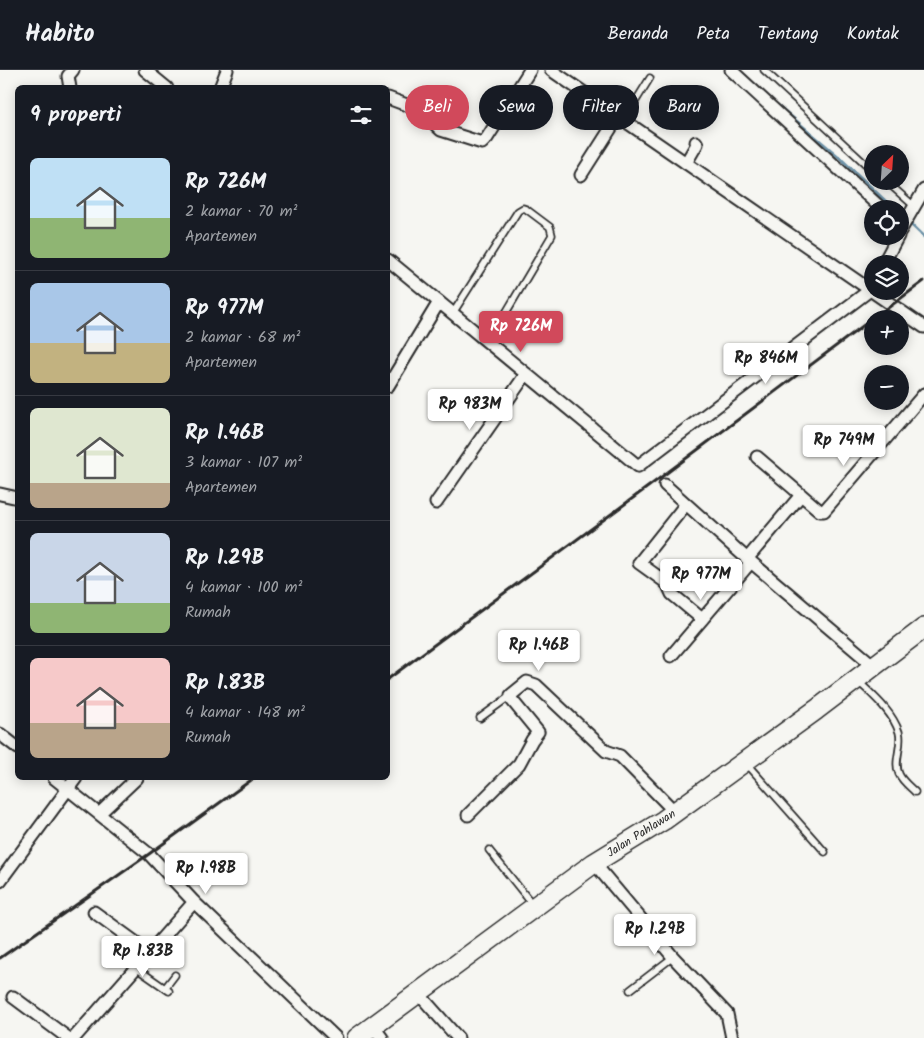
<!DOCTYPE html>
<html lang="id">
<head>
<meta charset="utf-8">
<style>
	body { margin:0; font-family:Kalam,sans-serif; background:#20242c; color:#f1f3f6; height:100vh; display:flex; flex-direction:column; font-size:19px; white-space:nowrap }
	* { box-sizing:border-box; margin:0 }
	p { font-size:16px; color:#9ea1a6 }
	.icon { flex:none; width:28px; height:28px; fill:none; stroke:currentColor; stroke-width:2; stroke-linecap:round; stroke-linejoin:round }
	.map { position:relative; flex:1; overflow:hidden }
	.side { position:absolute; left:15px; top:15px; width:375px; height:695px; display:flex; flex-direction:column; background:#171b24; border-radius:8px; box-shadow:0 2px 12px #0003 }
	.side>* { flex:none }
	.top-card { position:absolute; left:405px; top:15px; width:444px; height:45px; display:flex; gap:10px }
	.needle { width:32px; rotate:25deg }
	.fabs { position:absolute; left:864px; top:75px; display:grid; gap:10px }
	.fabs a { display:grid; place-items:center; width:45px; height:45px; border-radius:50%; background:#171b24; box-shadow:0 2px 12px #0003; font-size:25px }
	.price { position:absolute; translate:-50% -42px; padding:0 11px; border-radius:5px; background:#fff; color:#222; font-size:16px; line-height:32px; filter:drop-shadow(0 1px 2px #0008) }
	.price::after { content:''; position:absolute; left:50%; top:30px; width:15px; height:11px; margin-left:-8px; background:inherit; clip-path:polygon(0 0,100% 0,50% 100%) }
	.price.selected { background:#d1495b; color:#fff }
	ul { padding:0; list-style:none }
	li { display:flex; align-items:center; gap:15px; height:125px; padding:0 15px }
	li+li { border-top:1px solid #363941 }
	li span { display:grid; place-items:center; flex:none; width:140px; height:100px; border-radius:8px; color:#555 }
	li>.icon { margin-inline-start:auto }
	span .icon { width:60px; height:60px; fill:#fffc; stroke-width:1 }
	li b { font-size:21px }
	h2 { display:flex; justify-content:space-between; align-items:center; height:60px; padding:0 15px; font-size:21px }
	.tag { padding:0 18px; border-radius:22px; background:#171b24; box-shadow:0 2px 12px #0003; font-size:18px; line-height:45px }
	.tag.selected { background:#d1495b; color:#fff }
	header { display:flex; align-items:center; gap:30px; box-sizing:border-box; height:70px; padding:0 25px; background:#171b24; border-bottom:1px solid #363941 }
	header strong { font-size:24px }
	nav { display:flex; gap:28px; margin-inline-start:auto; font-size:18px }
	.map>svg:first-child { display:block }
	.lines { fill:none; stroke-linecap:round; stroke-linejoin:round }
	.stream { stroke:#6e93a8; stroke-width:3 }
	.service-casing { stroke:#2b2b2b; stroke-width:9 }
	.minor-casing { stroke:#2b2b2b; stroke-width:15 }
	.trunk-casing { stroke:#2b2b2b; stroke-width:22 }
	.service { stroke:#f6f6f2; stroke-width:5.5 }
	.minor { stroke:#f6f6f2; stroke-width:11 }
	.trunk { stroke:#f6f6f2; stroke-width:19 }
	.rail { stroke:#2b2b2b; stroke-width:3 }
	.labels { text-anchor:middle; stroke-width:4.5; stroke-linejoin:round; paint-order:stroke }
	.street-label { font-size:12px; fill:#2b2b2b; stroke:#f6f6f2 }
</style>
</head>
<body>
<header>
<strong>Habito</strong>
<nav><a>Beranda</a><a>Peta</a><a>Tentang</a><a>Kontak</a></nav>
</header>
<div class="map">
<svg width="924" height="968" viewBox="0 0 924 968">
	<rect width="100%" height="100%" fill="#f6f6f2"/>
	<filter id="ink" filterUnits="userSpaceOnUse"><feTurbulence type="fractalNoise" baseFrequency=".02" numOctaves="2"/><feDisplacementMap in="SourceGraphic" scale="10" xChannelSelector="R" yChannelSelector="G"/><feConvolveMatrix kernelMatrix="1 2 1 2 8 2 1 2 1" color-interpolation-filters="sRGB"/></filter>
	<g filter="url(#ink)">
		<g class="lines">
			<g class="stream">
				<path d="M775,33L839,87L894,139"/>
				<path d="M900,144L924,167"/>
			</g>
			<g class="service-casing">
				<g id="service">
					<path d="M764,0L872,100"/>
					<path d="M624,50L650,8"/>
					<path d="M886,111L914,136"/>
					<path d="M453,243L518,141L523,138L526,139L550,157L552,165L488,273"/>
					<path d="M858,611C873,626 892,641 899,662C903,676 893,691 899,704C902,711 910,717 915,722"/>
					<path d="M480,648L510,626"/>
					<path d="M746,693L825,782"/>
					<path d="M489,780L533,835"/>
					<path d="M136,898L169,921"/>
					<path d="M165,918L175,905"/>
					<path d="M630,920L673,887"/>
				</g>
			</g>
			<g class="minor-casing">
				<g id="minor">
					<path d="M145,0L167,18"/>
					<path d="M551,0L924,257"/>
					<path d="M731,0L882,139"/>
					<path d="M70,18L68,6L73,0"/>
					<path d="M220,18L227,0"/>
					<path d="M388,28L420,40L441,60L482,73L487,68L530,0"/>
					<path d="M686,93L697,74L696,72"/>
					<path d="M581,105L618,47"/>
					<path d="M900,161L924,120"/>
					<path d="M388,190L638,396L870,220L872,215"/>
					<path d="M883,194L898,166"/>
					<path d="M388,316L439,232"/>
					<path d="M757,387L820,441H824L924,324"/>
					<path d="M665,415L744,486L874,596"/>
					<path d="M0,424L18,428"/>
					<path d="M436,433L526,304"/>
					<path d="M686,434L639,493L664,511L668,515L672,524L702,549"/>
					<path d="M747,489L801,425"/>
					<path d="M671,586L751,492"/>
					<path d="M0,664L18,678"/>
					<path d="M54,708L149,784L194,832L336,968"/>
					<path d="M100,743L137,708"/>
					<path d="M468,745L519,694L532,670L538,662L511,629V625L527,612L536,615L606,681L620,686L675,742"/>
					<path d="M594,793L673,887L727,944L732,968"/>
					<path d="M0,811L76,708"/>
					<path d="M94,842L149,882"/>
					<path d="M418,923L458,968"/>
					<path d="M13,927L68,968"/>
					<path d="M373,956L382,968"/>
					<path d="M74,968L194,832"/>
				</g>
			</g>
			<g class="trunk-casing">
				<path id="trunk" d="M357,968L594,793L664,750L816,640L924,558"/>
			</g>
			<use href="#service" class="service"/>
			<use href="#minor" class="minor"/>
			<use href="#trunk" class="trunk"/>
			<g class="rail">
				<path d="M873,249L924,211"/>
				<path d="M388,609L656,411L872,249"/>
				<path d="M0,888L149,784L254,708"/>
			</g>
		</g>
	</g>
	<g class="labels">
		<g class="street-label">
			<text transform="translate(641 763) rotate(-32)" y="4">Jalan Pahlawan</text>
		</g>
	</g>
</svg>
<div class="fabs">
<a><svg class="needle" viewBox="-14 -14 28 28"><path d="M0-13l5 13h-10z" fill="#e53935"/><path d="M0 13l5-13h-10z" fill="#9ea1a6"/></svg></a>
<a><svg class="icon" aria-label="locate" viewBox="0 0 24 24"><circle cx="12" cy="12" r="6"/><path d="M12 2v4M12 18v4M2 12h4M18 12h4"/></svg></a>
<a><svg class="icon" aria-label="layers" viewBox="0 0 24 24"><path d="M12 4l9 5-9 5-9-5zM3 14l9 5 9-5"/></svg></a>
<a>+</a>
<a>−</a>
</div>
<b class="price selected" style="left:521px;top:283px">Rp 726M</b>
<b class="price" style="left:766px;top:315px">Rp 846M</b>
<b class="price" style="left:470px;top:361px">Rp 983M</b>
<b class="price" style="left:844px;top:397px">Rp 749M</b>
<b class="price" style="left:701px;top:531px">Rp 977M</b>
<b class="price" style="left:539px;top:602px">Rp 1.46B</b>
<b class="price" style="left:206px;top:825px">Rp 1.98B</b>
<b class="price" style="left:655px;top:886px">Rp 1.29B</b>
<b class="price" style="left:143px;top:908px">Rp 1.83B</b>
<div class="top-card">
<a class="tag selected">Beli</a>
<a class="tag">Sewa</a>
<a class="tag">Filter</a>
<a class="tag">Baru</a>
</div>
<section class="side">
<h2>9 properti<svg class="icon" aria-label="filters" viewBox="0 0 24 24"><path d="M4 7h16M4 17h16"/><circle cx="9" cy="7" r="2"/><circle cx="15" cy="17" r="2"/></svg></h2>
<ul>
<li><span style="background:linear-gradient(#bfe0f5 60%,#8fb573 0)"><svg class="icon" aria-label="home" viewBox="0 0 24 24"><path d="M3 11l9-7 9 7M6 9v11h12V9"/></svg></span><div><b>Rp 726M</b><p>2 kamar · 70 m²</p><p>Apartemen</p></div></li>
<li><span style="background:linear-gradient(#a9c7e8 60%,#c2b280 0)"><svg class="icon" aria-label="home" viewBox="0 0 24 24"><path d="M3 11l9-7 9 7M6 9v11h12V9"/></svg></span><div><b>Rp 977M</b><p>2 kamar · 68 m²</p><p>Apartemen</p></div></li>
<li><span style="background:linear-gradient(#dfe7d0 75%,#b9a48a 0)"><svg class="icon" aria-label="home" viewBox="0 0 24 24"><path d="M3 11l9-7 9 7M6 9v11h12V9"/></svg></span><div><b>Rp 1.46B</b><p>3 kamar · 107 m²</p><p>Apartemen</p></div></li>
<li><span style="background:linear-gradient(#c9d6e8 70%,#8fb573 0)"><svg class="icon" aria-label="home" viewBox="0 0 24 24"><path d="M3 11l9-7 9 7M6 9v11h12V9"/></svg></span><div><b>Rp 1.29B</b><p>4 kamar · 100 m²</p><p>Rumah</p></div></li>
<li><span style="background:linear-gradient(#f6c9c9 65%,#b9a48a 0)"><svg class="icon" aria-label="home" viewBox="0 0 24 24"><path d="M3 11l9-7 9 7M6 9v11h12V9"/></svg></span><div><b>Rp 1.83B</b><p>4 kamar · 148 m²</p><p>Rumah</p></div></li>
</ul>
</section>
</div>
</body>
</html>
